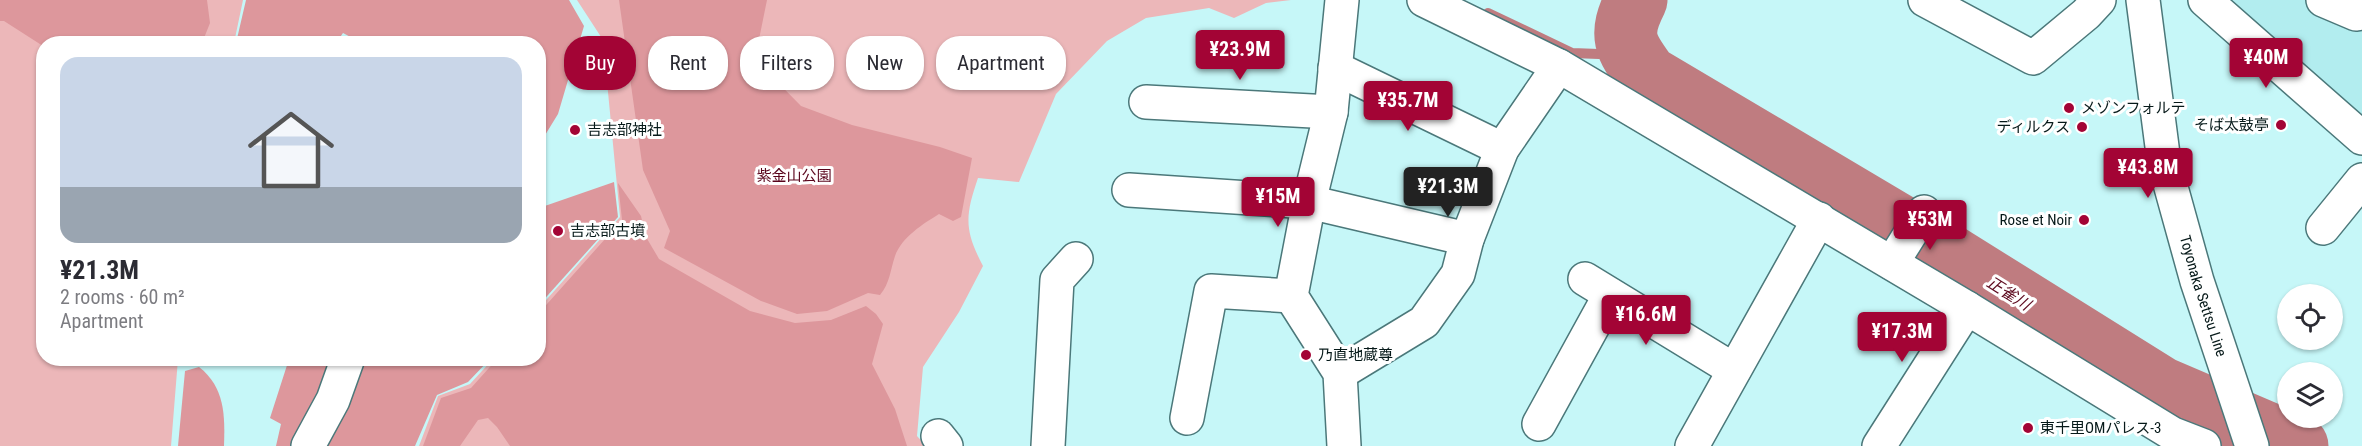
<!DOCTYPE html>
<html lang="en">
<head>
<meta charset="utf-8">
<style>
	body { margin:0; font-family:"Roboto Condensed","Noto Sans JP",sans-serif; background:#f2f2f3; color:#2b2b33; height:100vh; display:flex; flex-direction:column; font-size:22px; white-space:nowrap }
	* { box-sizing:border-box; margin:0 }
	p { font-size:20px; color:#7c7c81 }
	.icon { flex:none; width:33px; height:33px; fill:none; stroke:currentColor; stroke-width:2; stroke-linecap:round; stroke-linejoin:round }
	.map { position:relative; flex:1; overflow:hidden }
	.sheet { position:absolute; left:36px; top:36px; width:510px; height:330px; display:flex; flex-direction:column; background:#fff; border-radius:24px; box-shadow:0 2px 4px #0004 }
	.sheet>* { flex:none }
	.guide { position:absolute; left:564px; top:36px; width:570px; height:54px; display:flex; gap:12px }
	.controls { position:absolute; left:2277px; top:284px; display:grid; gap:12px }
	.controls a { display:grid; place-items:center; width:66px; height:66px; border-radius:50%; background:#fff; box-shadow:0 2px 4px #0004; font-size:30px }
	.price { position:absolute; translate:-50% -51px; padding:0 14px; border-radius:6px; background:#a30435; color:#fff; font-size:20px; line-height:39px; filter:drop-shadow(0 2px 3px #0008) }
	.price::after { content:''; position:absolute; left:50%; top:36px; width:18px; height:14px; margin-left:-9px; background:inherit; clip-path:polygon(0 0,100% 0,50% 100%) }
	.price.on { background:#222; color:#fff }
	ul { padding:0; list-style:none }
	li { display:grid; align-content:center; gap:12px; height:318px; padding:0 24px }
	li span { display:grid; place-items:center; height:186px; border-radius:18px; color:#555 }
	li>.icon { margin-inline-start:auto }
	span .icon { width:108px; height:108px; fill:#fffc; stroke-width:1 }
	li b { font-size:26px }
	.tag { padding:0 21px; border-radius:24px; background:#fff; box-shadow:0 2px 4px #0004; font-size:21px; line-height:54px }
	.tag.on { background:#a30435; color:#fff }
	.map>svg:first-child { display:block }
	.built { fill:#b2edef }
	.green { fill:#ecb7b9 }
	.forest { fill:#dd979c }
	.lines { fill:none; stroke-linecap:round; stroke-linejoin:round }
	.stream { stroke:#bf7c80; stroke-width:10 }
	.river { stroke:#bf7c80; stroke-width:63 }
	.minor-casing { stroke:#4b787a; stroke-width:36 }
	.major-casing { stroke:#4b787a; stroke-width:36 }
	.minor { stroke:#fff; stroke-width:33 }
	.major { stroke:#fff; stroke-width:33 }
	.poi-dot { fill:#a30435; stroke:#fff; stroke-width:2 }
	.labels { text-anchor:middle; stroke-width:6; stroke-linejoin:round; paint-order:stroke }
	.poi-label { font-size:15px; fill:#061919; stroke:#fff; text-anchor:start }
	.park-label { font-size:15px; fill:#58031a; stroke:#fff }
	.street-label { font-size:15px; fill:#061919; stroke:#fff }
	.water-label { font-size:16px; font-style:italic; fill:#5b071c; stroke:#fff }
</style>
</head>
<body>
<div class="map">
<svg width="2362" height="446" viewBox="0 0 2362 446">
	<rect width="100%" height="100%" fill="#c6f7f8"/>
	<path class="built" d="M2233,0H2362V120L2237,10Z"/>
	<g class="green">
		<path d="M0,0H243L234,43L44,44V358L178,359L171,446H0Z"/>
		<path d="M577,0H1291L1266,3L1234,18L1209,8L1146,18L1107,41L1056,94L1019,182L978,178C965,216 964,230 983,266L959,312L923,367L917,436L926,446H419L438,396L470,384L493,359L538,358L539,308L620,217L603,40Z"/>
	</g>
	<g class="forest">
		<path d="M0,0H207L210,23L202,43L44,44L43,46L4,21H0Z"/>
		<path d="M246,0H569L584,26L558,114L539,145L538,44L359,43L360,42L343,33L336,43H236Z"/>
		<path d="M619,0H767L755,59L801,106L852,125L940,147L972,158L961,217L953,221L939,214C923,224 902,237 895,256C890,271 890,283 880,295L868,293L827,311L797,314L761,301L664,248L670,231L643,170Z"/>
		<path d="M614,182L618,217L539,305V208Z"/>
		<path d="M618,183L641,216L646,237L659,259L750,311L795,323L831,320L866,306L876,314L883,324L872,364L895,409L907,446H510L497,427L488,418L478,420L460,446H423L441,398L471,388L497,359L538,358L539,313L622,220Z"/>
		<path d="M289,359H340L300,446H276L281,424L270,418Z"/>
		<path d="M358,359H490L468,382L437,395L415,446H320Z"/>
		<path d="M199,367C225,387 225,416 224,446H178L185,371Z"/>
	</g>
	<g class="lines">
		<path class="stream" d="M1488,13L1572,53L1599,54"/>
		<path class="river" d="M1636,0C1618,36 1625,46 1647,76L1932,245L2161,388L2297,446"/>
		<g class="minor-casing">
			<g id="minor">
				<path d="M1342,0L1331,112L1309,202L1291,296L1340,373L1344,446"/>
				<path d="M1424,0L1559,66L1967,308L2173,434L2204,446"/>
				<path d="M1925,0L2033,58L2086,14L2099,0"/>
				<path d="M2205,0L2362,138"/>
				<path d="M2323,0L2356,14L2362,13"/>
				<path d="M1335,68L1502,149"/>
				<path d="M1146,102L1331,112"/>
				<path d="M1129,190L1309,202L1467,239"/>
				<path d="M2323,228L2362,180"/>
				<path d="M1892,263L1924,212"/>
				<path d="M1585,279L1734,370"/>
				<path d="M1340,373L1424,322L1458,274L1467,239L1502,149L1559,66"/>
				<path d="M1187,418L1211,291L1291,296"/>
				<path d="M1539,424L1610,295"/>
				<path d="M938,436L946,446"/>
				<path d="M308,446L333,400L348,358"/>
				<path d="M1048,446L1057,280L1076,259"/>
				<path d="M1692,446L1819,219"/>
				<path d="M1879,446L1967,308"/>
			</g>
		</g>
		<g class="major-casing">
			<g id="major">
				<path id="s1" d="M2143,0L2164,162L2197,281L2252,446"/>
			</g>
		</g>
		<use href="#minor" class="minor"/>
		<use href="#major" class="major"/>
	</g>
	<g class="poi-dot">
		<circle cx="2069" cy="108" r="6"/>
		<circle cx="2281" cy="125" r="6"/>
		<circle cx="2082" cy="127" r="6"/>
		<circle cx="575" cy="130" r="6"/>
		<circle cx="2084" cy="220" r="6"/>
		<circle cx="558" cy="231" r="6"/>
		<circle cx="1306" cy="355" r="6"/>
		<circle cx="2028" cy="428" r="6"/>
	</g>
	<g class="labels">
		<g class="poi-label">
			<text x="2081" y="113">メゾンフォルテ</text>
			<text x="2269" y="130" text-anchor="end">そば太鼓亭</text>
			<text x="2070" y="132" text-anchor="end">ディルクス</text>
			<text x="587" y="135">吉志部神社</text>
			<text x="2072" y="225" text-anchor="end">Rose et Noir</text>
			<text x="570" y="236">吉志部古墳</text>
			<text x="1318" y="360">乃直地蔵尊</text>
			<text x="2040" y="433">東千里OMパレス-3</text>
		</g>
		<g class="park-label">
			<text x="794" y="181">紫金山公園</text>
		</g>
		<g class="street-label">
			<text dy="5" stroke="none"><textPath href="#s1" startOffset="303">Toyonaka Settsu Line</textPath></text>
		</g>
		<g class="water-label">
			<text transform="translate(2009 293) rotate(32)" y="6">正雀川</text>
		</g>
	</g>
</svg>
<div class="controls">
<a><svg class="icon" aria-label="locate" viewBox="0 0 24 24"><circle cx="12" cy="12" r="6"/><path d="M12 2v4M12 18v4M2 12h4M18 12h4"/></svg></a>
<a><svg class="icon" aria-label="layers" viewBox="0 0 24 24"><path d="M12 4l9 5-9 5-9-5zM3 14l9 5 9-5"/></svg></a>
</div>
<b class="price" style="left:1240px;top:81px">¥23.9M</b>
<b class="price" style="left:2266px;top:89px">¥40M</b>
<b class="price" style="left:1408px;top:132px">¥35.7M</b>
<b class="price" style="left:2148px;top:199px">¥43.8M</b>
<b class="price on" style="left:1448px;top:218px">¥21.3M</b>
<b class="price" style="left:1278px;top:228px">¥15M</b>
<b class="price" style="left:1930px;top:251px">¥53M</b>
<b class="price" style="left:1646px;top:346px">¥16.6M</b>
<b class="price" style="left:1902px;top:363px">¥17.3M</b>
<div class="guide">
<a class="tag on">Buy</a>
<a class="tag">Rent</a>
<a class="tag">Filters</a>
<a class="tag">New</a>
<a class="tag">Apartment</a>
</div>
<section class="sheet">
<ul>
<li><span style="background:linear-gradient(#c9d6e8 70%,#9aa5b1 0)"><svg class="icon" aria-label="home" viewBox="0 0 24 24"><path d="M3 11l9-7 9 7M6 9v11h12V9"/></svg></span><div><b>¥21.3M</b><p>2 rooms · 60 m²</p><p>Apartment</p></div></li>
</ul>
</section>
</div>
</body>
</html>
